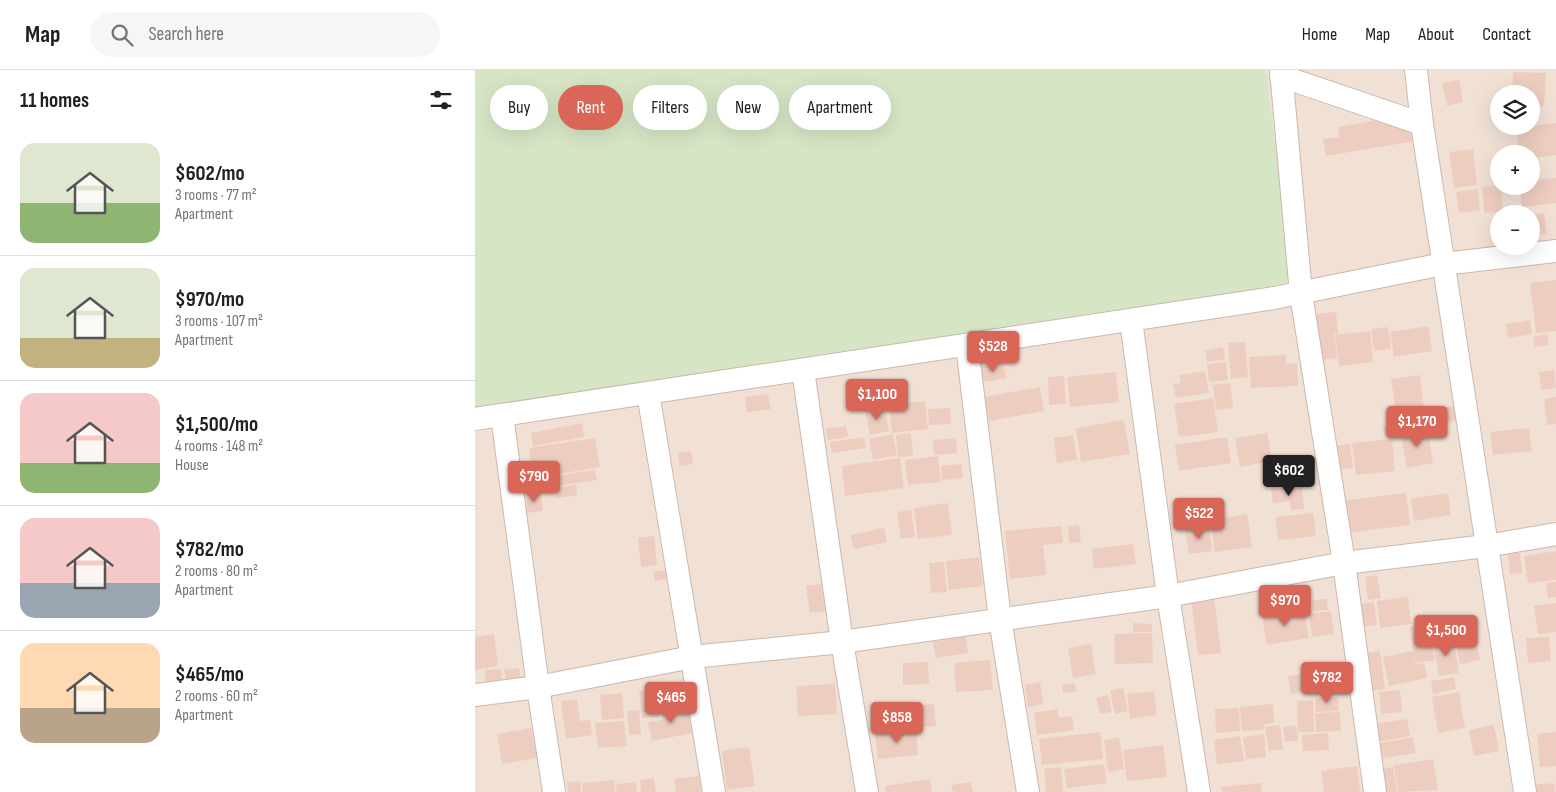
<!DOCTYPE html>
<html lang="en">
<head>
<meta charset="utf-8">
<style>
	body { margin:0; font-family:"Sofia Sans Condensed",sans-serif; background:#f6f6f6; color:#202124; height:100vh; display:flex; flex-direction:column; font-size:19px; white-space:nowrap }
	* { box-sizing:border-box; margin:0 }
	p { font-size:16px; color:#757577 }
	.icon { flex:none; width:28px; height:28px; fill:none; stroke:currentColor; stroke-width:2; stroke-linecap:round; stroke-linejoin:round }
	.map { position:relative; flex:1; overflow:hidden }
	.side { display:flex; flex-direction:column; background:#fff; width:475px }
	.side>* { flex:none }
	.top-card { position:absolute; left:15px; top:15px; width:475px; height:45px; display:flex; gap:10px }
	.tools { position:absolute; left:1015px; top:15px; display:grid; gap:10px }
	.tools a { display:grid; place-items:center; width:50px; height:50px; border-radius:50%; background:#fff; box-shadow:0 5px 20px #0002; font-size:25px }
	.price { position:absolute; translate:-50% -42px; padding:0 11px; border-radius:5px; background:#d96656; color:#fff; font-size:16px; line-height:32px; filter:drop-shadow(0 1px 2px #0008) }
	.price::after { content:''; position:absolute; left:50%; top:30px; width:15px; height:11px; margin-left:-8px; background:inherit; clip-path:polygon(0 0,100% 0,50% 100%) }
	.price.current { background:#222; color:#fff }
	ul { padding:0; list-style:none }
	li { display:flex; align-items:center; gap:15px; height:125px; padding:0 20px }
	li+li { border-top:1px solid #e0e0e0 }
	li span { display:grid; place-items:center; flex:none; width:140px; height:100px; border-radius:15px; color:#555 }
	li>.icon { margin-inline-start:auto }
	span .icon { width:60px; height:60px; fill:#fffc; stroke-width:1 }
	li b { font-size:21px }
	h2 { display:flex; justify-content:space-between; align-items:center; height:60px; padding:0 20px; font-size:21px }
	.pill { padding:0 18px; border-radius:22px; background:#fff; box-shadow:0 5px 20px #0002; font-size:18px; line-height:45px }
	.pill.current { background:#d96656; color:#fff }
	header { display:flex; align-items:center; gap:30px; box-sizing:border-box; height:70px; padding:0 25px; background:#fff; border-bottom:1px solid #e0e0e0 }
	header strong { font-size:24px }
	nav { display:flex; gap:28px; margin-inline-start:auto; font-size:18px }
	.search { width:350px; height:45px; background:#f6f6f6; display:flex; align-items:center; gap:12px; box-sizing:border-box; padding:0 18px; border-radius:28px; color:#757577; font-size:19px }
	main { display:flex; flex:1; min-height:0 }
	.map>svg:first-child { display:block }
	.residential { fill:#f1e1d5; fill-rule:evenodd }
	.green { fill:#d6e6c5 }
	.building { fill:#edcdc0 }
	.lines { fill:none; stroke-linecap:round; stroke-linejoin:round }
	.minor-casing { stroke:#cbb7ad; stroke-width:24 }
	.minor { stroke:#fff; stroke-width:22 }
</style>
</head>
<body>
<header>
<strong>Map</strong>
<div class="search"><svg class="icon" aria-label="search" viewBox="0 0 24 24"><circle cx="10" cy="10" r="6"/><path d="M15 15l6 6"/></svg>Search here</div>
<nav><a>Home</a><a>Map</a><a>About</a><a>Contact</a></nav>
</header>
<main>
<section class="side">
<h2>11 homes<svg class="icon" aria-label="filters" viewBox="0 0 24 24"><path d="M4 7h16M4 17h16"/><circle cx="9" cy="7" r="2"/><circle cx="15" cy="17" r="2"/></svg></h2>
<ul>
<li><span style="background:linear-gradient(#dfe7d0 60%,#8fb573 0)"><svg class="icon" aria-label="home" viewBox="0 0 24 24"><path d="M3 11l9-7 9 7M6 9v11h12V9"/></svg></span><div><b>$602/mo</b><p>3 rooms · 77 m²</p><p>Apartment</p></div></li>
<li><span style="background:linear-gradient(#dfe7d0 70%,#c2b280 0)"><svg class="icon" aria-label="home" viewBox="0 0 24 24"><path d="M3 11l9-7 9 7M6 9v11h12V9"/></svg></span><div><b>$970/mo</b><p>3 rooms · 107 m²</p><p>Apartment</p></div></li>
<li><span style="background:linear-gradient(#f6c9c9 70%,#8fb573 0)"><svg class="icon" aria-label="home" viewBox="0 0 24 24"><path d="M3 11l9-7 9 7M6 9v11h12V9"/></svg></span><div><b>$1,500/mo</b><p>4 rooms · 148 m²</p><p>House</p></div></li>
<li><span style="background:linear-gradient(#f6c9c9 65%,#9aa5b1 0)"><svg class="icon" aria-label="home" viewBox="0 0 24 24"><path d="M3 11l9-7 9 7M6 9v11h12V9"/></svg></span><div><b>$782/mo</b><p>2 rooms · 80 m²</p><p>Apartment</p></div></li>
<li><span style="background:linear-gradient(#ffd9b3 65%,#b9a48a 0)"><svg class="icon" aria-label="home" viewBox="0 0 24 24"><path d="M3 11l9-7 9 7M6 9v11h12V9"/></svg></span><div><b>$465/mo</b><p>2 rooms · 60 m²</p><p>Apartment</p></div></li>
</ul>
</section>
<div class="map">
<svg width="1081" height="722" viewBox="0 0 1081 722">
	<rect width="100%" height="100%" fill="#faf0e6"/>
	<path class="residential" d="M791,0H1081V722H0V334L818,212ZM1024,24H1056V56H1024ZM1024,84H1056V116H1024ZM1024,144H1056V176H1024Z"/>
	<path class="green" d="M0,0H791L818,212L797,215L799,228L0,345Z"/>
	<g class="building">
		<path d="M1038,2L1071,3L1069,37L1056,36V24H1037Z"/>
		<path d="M984,10L988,32L972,36L967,13Z"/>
		<path d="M1056,38L1063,39L1062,50H1056Z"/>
		<path d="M937,44L941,71L851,86L848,69L864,67L863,57Z"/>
		<path d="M1081,53V85L1056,88V84H1044L1041,58Z"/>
		<path d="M998,79L1002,115L979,118L974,82Z"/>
		<path d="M1081,108V133L1047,137L1045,116H1056V110Z"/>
		<path d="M1026,116L1028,142L1009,143L1007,117Z"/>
		<path d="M1003,119L1005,140L984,143L981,122Z"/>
		<path d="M1069,143L1072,164L1056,166V145Z"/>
		<path d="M1081,210V261L1061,263L1055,213Z"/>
		<path d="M861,242L863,263L859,264L862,288L845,290L839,244Z"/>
		<path d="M1055,250L1057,264L1033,268L1031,254Z"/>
		<path d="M953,256L957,281L919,287L915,262Z"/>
		<path d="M913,257L916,279L899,281L896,259Z"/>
		<path d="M895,261L898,292L864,296L860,265Z"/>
		<path d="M1072,264L1074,275L1060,277L1058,267Z"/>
		<path d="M770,272L773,307L756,309L753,273Z"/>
		<path d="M748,277L750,289L732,292L730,281Z"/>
		<path d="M811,285V294L822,293L823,316L776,318L774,287Z"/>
		<path d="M751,292L753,310L734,312L732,294Z"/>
		<path d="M528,293L531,308L508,312L506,297Z"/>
		<path d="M1079,300L1081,318L1066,320L1064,302Z"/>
		<path d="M730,301L734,323L701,328L698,314L706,313L704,305Z"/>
		<path d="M641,302L644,332L595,337L592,307Z"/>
		<path d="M945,305L949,339L921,342L916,309Z"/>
		<path d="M589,306L591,334L574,335L573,307Z"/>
		<path d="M755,313L758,338L741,340L738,315Z"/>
		<path d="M565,317L569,341L514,351L510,327Z"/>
		<path d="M400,319L403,334L390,336L387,321Z"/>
		<path d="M293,324L296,339L272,342L270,327Z"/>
		<path d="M1081,327V354L1072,355L1069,329Z"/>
		<path d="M738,328L743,362L704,367L699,334Z"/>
		<path d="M450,331L453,359L417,363L414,335Z"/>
		<path d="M409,336L414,361L395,365L390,340Z"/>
		<path d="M979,336L981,351L940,357L938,342Z"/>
		<path d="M475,338L476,354L454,355L453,339Z"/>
		<path d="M649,350L655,384L606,392L601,358Z"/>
		<path d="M107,353L109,367L58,376L56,363Z"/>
		<path d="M922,355L924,366L910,368L908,356Z"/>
		<path d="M371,356L373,367L353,370L351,359Z"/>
		<path d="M952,358L958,393L932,398L926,363Z"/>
		<path d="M1054,358L1057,381L1018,385L1015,362Z"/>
		<path d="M436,363L438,386L423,387L421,365Z"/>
		<path d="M792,363L797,391L765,397L760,368Z"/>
		<path d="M418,364L422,385L398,390L394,369Z"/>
		<path d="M598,365L602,390L582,393L579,368Z"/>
		<path d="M389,367L391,378L357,383L355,372Z"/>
		<path d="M752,367L756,393L704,401L700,375Z"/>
		<path d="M120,368L125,397L59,408L54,378Z"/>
		<path d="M481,368L482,383L459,385L458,370Z"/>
		<path d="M917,369L920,401L881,405L877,373Z"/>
		<path d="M875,374L878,398L859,400L856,376Z"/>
		<path d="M216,381L218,394L205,396L203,383Z"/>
		<path d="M463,386L466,412L433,415L430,390Z"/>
		<path d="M425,388L429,418L370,426L367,396Z"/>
		<path d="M486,394L488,408L467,410L466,396Z"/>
		<path d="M831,397L833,413L820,415L818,399Z"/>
		<path d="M120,400L122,410L47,421L46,411Z"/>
		<path d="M817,402L819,415L806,417L804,404Z"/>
		<path d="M101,415L102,425L82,428L80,418Z"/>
		<path d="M827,416L829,439L816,440L815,431L798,433L796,419Z"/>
		<path d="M66,422L68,441L52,443L51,424Z"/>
		<path d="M931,423L935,455L870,463L866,431Z"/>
		<path d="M973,423L976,445L939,451L936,429Z"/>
		<path d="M473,433L477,465L443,469L439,438Z"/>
		<path d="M436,440L440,467L426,469L422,442Z"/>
		<path d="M838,443L841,466L803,470L800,447Z"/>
		<path d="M772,444L777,477L740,482L735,450Z"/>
		<path d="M604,455L606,472L594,473L593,456Z"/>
		<path d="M586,456L588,473L568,475L571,505L535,509L530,461Z"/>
		<path d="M734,457L737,481L714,484L710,459Z"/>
		<path d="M409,458L412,472L379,479L375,465Z"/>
		<path d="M179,466L182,495L166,497L163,468Z"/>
		<path d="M658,474L661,494L619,499L617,479Z"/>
		<path d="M1081,481V510L1053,513L1049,486Z"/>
		<path d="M1045,483L1047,503L1035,504L1033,484Z"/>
		<path d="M504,487L508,516L474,520L471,491Z"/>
		<path d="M469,492L472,522L456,523L454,493Z"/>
		<path d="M192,500L193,509L180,511L178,502Z"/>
		<path d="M902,505L906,528L893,530L890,507Z"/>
		<path d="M1081,512V527L1073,528L1071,513Z"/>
		<path d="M346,514L350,541L335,543L331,516Z"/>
		<path d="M739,527L746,583L723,585L716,530Z"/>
		<path d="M933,527L936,554L905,558L902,531Z"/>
		<path d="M852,529L853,540L838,541L837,530Z"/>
		<path d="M899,532L902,555L887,557L884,534Z"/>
		<path d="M1081,533V562L1063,564L1059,536Z"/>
		<path d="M829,539L834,568L792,575L787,546Z"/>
		<path d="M856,541L859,564L837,567L834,544Z"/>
		<path d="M990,549L992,566L970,568L969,551Z"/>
		<path d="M658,553L677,554V562H658Z"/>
		<path d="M954,554L960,590L940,593L935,557Z"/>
		<path d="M677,563L678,593L640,594L639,564Z"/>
		<path d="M19,564L23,596L0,600V567Z"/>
		<path d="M491,566L493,583L461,588L458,572Z"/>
		<path d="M1001,566L1005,590L985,594L980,569Z"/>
		<path d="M1074,567L1076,591L1053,593L1051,568Z"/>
		<path d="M979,568L984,603L964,606L958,571Z"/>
		<path d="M616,574L621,604L598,608L593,578Z"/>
		<path d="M905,581L910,619L893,621L888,583Z"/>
		<path d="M938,581L940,594L949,593L952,608L914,616L908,587Z"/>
		<path d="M515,590L518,620L481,622L479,593Z"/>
		<path d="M453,592L454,614L428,615V593Z"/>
		<path d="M44,598L46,610L31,612L29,600Z"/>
		<path d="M26,599L27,610L11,612L10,600Z"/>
		<path d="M863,603L865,618L835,621L833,607Z"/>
		<path d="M831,604L833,621L816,624L813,606Z"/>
		<path d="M979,607L981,619L958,624L956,611Z"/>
		<path d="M565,612L568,634L553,637L550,615Z"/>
		<path d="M600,613L601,622L588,623L587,615Z"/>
		<path d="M360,614L362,644L323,646L321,616Z"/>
		<path d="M648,618L653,641L640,644L635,621Z"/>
		<path d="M180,620L183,647L167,648L164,621Z"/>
		<path d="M925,620L927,642L906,644L904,622Z"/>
		<path d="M679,621L682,645L655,649L652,624Z"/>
		<path d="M984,622L990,658L963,663L957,627Z"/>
		<path d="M147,623L149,648L127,650L125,625Z"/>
		<path d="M633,625L637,642L625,644L621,628Z"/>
		<path d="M863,627L864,641L841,642L840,628Z"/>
		<path d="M102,629L105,651L115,650L117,665L91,669L86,631Z"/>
		<path d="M838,630L839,662H823L822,631Z"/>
		<path d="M459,634L461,656L447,657L445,635Z"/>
		<path d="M798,634L799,653L789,654V660L767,661L765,637Z"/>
		<path d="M212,636L217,663L177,671L173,652L188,650L186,641Z"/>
		<path d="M764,638L765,661L741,663L740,639Z"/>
		<path d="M582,639L584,648L597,646L599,660L562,665L559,643Z"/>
		<path d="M164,640L166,664L154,665L152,641Z"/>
		<path d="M865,642L866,661L841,662L840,643Z"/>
		<path d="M932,649L935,666L902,672L899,654Z"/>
		<path d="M149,651L152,676L123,678L120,653Z"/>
		<path d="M805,655L808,679L794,681L790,657Z"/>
		<path d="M821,655L823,670L810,672L808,657Z"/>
		<path d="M1019,655L1024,681L999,686L994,660Z"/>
		<path d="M56,658L62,688L27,694L22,664Z"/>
		<path d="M441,659L443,685L403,689L400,663Z"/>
		<path d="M625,662L628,689L567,695L564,669Z"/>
		<path d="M1081,662V696L1065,697L1062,664Z"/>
		<path d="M853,663L854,680L828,681L827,665Z"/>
		<path d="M789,664L791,687L771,689L768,667Z"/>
		<path d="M765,666L769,691L742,694L739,670Z"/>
		<path d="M644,667L649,699L633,702L629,670Z"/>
		<path d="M938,667L941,683L904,689L901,674Z"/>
		<path d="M688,675L692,707L652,711L648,680Z"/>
		<path d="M274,677L280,716L252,720L247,681Z"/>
		<path d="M958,689L963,720L923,722L919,695Z"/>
		<path d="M629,694L632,713L592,718L589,699Z"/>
		<path d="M882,696L885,722H849L846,701Z"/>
		<path d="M586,697L588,722H571L569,699Z"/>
		<path d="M918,697L922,722H907L904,699Z"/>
		<path d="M224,706L226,722H201L199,709Z"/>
		<path d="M179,708L181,722H166L165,710Z"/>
		<path d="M455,709L457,722H411L410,716Z"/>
		<path d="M139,710L140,722H108L107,713Z"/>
		<path d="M105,711L106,722H93L92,712Z"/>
		<path d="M161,712L162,722H142L141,714Z"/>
		<path d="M496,712L498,722H478L476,715Z"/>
		<path d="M786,713L787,722H747L746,717Z"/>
		<path d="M1079,713L1080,722H1057V715Z"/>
	</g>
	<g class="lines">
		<g class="minor-casing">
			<g id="minor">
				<path d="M806,0L826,224L869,493L900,722"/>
				<path d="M941,0L947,54"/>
				<path d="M806,6L947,54L1050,722"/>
				<path d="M656,250L693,526L724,722"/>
				<path d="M492,275L525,549L553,722"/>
				<path d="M328,300L367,572L392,722"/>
				<path d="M173,323L239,722"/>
				<path d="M27,345L63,617L79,722"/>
				<path d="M0,349L799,228L968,194L1081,181"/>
				<path d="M0,625L63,617L217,587L367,572L693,526L869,493L1011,476L1081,464"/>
			</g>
		</g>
		<use href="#minor" class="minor"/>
	</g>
</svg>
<div class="tools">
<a><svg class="icon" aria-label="layers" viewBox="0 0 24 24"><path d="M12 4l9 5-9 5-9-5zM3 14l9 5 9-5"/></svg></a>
<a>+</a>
<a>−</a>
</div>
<b class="price" style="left:518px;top:303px">$528</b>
<b class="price" style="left:402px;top:351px">$1,100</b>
<b class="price" style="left:942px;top:378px">$1,170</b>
<b class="price current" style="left:814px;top:427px">$602</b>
<b class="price" style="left:59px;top:433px">$790</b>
<b class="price" style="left:724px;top:470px">$522</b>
<b class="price" style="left:810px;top:557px">$970</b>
<b class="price" style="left:971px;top:587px">$1,500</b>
<b class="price" style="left:852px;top:634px">$782</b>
<b class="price" style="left:196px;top:654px">$465</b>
<b class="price" style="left:422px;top:674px">$858</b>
<div class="top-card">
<a class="pill">Buy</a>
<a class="pill current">Rent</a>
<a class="pill">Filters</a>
<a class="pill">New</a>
<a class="pill">Apartment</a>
</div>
</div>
</main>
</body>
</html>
